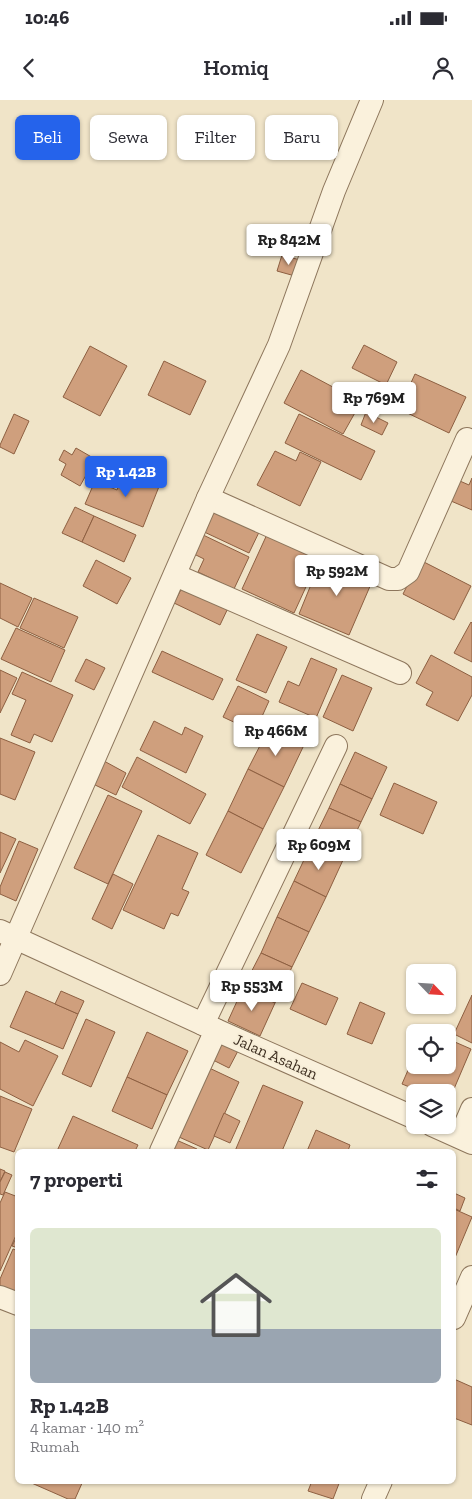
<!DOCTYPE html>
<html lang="id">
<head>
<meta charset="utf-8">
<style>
	body { margin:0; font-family:"Zilla Slab",serif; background:#f2f2f3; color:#2b2b33; height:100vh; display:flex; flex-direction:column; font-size:19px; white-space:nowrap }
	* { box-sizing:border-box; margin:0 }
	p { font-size:16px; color:#7c7c81 }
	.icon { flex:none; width:28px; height:28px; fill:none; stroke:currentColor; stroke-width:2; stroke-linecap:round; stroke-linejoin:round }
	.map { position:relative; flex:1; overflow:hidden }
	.side { position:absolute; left:15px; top:1049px; width:441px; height:335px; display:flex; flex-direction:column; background:#fff; border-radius:8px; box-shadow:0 1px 4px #0004 }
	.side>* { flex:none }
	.banner { position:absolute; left:15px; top:15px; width:442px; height:45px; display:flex; gap:10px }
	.needle { width:32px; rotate:115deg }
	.tools { position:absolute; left:406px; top:864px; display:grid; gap:10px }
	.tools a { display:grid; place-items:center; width:50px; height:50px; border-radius:8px; background:#fff; box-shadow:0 1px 4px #0004; font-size:25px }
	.price { position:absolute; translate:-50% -42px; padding:0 11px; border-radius:5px; background:#fff; color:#222; font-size:16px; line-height:32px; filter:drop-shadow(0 1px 2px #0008) }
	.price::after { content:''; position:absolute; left:50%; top:30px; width:15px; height:11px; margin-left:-8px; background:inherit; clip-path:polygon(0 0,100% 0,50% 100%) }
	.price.selected { background:#2563eb; color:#fff }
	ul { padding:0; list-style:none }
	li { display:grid; align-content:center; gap:10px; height:265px; padding:0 15px }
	li span { display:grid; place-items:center; height:155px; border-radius:8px; color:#555 }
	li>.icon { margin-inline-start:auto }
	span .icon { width:90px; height:90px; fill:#fffc; stroke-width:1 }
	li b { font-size:21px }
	h2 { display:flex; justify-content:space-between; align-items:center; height:60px; padding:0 15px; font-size:21px }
	.tag { padding:0 18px; border-radius:8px; background:#fff; box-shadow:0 1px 4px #0004; font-size:18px; line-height:45px }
	.tag.selected { background:#2563eb; color:#fff }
	.status { display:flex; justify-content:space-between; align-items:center; height:35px; padding:0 25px; background:#fff; direction:ltr }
	.status svg { height:14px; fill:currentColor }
	header { display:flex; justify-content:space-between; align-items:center; height:65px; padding:0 15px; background:#fff; font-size:22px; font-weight:600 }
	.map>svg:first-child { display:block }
	.building { fill:#cf9f7d; stroke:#8d5f41 }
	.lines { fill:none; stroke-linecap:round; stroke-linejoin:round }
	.street-casing { stroke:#8d765c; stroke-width:24 }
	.street { stroke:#faf1dc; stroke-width:22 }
	.labels { text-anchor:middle; stroke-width:4; stroke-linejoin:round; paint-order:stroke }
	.street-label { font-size:16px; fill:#3d2e20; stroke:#f7eed8 }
</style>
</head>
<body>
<div class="status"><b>10:46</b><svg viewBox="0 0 49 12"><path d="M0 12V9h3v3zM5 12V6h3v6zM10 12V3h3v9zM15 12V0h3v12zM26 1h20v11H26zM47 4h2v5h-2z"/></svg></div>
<header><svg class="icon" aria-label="back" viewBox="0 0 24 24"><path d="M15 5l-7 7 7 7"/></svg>Homiq<svg class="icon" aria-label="person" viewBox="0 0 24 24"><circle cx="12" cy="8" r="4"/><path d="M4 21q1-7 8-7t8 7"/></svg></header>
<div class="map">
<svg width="472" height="1399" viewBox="0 0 472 1399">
	<rect width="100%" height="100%" fill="#f0e4c8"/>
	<g class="building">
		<path d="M282,155L300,160L295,176L277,171Z"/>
		<path d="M364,245L397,262L386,285L352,268Z"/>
		<path d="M90,246L127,266L100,316L63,297Z"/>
		<path d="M164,261L206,281L190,315L148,295Z"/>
		<path d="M301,270L361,302L343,334L284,303Z"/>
		<path d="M415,274L466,297L449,333L399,309Z"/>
		<path d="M366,312L388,323L382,335L361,325Z"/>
		<path d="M14,314L29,321L14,354L0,347V345Z"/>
		<path d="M299,314L375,351L361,380L285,343Z"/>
		<path d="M76,348L95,359L80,386L61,375L66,364L59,360L64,350L72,355Z"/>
		<path d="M275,351L296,361L300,352L321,362L300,406L257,385Z"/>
		<path d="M125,369L160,384L143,427L85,404L95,381L117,390Z"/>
		<path d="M453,378L469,385L472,378V410L444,398Z"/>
		<path d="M212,403L262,426L249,453L200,430Z"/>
		<path d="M75,407L94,416L82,442L62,433Z"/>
		<path d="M94,416L136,435L124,462L82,442Z"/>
		<path d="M269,430L321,454L294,513L242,489Z"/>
		<path d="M199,433L249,457L234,489L198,472L204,459L190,452Z"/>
		<path d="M96,460L131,478L117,504L83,486Z"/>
		<path d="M420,460L471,486L454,520L403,494Z"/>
		<path d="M340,463L374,477L349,535L299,514L319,465L336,472Z"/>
		<path d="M0,483L32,498L18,527L0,518Z"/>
		<path d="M184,484L229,506L220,525L174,503Z"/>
		<path d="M34,498L78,517L64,548L20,528Z"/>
		<path d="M471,522L472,523V562L454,553Z"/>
		<path d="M16,528L65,550L51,582L1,559Z"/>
		<path d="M257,534L287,547L266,593L236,580Z"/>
		<path d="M162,551L223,579L213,600L152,572Z"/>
		<path d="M431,555L472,577V595L458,621L426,605L433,592L416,583Z"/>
		<path d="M311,558L337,569L316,618L279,602L288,581L299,586Z"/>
		<path d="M86,559L105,568L94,590L75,581Z"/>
		<path d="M0,570L17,578L0,613Z"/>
		<path d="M22,572L73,595L52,642L34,634L30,643L11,635L26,600L12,594Z"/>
		<path d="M342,575L372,588L353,631L323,617Z"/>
		<path d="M238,586L269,601L255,632L223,617Z"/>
		<path d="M154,621L182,635L185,627L203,636L186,673L140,650Z"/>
		<path d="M269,628L304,645L284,687L248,669Z"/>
		<path d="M0,638L35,652L15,700L0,694Z"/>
		<path d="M355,652L387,667L372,699L340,684Z"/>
		<path d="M137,657L206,694L190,724L122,687Z"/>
		<path d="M104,661L126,673L116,695L93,684Z"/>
		<path d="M248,669L284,687L263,729L228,711Z"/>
		<path d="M394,683L437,702L423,734L380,715Z"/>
		<path d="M340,684L372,699L361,722L329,708Z"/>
		<path d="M108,695L142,711L108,784L74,768Z"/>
		<path d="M329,708L361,722L343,760L311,745Z"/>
		<path d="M228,711L263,729L241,773L206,755Z"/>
		<path d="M0,732L16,739L0,773Z"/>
		<path d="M158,735L198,753L182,789L189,792L178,816L171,813L164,829L123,810Z"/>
		<path d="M19,741L38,749L16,801L0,794V787Z"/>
		<path d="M311,745L343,760L326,797L294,781Z"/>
		<path d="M113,774L133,784L112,829L92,819Z"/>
		<path d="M294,781L326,797L309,832L277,817Z"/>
		<path d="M277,817L309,832L292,867L261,853Z"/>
		<path d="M261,853L292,867L275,903L243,888Z"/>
		<path d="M302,883L338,898L326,925L290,909Z"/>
		<path d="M243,888L275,903L260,936L228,921Z"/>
		<path d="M26,891L78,914L63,949L10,927Z"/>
		<path d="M61,891L84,901L78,914L55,904Z"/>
		<path d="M472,895V943L454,934Z"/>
		<path d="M360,902L385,913L372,944L347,934Z"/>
		<path d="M86,919L115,932L91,987L62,974Z"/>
		<path d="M147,932L188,951L167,995L127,977Z"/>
		<path d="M220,939L239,949L229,968L209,958Z"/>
		<path d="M448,939L471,949L448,1003V992H422L402,984L415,954V965H448Z"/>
		<path d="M25,940L58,956L33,1006L0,989V942L19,952Z"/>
		<path d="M205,966L239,982L208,1050L179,1037Z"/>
		<path d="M127,977L167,995L152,1029L112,1011Z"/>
		<path d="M263,985L303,1002L282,1051H235Z"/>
		<path d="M0,996L32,1009L14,1052L0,1047Z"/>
		<path d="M224,1013L240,1021L230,1043L214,1036Z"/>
		<path d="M73,1016L138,1045L135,1051H57Z"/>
		<path d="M316,1030L350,1045L348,1051H307Z"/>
		<path d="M174,1039L197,1049L196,1051H168Z"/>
		<path d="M0,1069L5,1071L0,1082Z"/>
		<path d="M5,1072L12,1075L3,1095L0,1094V1082Z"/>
		<path d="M5,1092L18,1097V1131L0,1171V1103Z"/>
		<path d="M454,1093L465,1098L460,1111L454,1108Z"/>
		<path d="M454,1109L472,1117L454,1160Z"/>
		<path d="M18,1134V1148L12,1146Z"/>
		<path d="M13,1149L18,1151V1194L0,1186V1179Z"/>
		<path d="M454,1279L472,1287V1325L454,1318Z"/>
		<path d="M27,1381H83L75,1399H68Z"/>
		<path d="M312,1381H340L333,1399L308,1391Z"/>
	</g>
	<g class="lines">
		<g class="street-casing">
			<g id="street">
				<path d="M208,398L389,479H398L408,472L467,339"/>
				<path d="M175,475L400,573"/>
				<path d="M0,831L216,930L415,1018"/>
				<path d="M0,874L208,398L279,245L334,91L372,0"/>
				<path d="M203,924L336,646"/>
				<path d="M432,1025L472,1043"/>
				<path d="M460,1037L472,1009"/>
				<path d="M161,1051L216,930"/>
				<path d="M0,1197L18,1204"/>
				<path d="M454,1218L472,1177"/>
				<path d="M373,1399L381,1381"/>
			</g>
		</g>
		<use href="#street" class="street"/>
	</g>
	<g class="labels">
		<g class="street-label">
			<text transform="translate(276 956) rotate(24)" y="6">Jalan Asahan</text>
		</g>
	</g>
</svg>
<div class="tools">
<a><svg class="needle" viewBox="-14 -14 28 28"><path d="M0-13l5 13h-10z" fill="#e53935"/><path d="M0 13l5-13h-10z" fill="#7c7c81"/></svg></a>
<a><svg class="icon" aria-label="locate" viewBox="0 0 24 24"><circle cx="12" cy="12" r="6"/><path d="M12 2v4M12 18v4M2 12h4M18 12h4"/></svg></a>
<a><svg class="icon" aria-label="layers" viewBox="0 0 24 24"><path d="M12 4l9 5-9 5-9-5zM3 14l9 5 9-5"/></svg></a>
</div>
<b class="price" style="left:289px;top:166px">Rp 842M</b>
<b class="price" style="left:374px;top:324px">Rp 769M</b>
<b class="price selected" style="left:126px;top:398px">Rp 1.42B</b>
<b class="price" style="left:337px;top:497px">Rp 592M</b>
<b class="price" style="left:276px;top:657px">Rp 466M</b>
<b class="price" style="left:319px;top:771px">Rp 609M</b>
<b class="price" style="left:252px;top:912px">Rp 553M</b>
<div class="banner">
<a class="tag selected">Beli</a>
<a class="tag">Sewa</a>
<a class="tag">Filter</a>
<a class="tag">Baru</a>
</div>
<section class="side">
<h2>7 properti<svg class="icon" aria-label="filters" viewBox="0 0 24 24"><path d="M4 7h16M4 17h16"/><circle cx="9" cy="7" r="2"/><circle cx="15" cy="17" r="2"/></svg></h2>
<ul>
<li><span style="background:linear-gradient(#dfe7d0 65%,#9aa5b1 0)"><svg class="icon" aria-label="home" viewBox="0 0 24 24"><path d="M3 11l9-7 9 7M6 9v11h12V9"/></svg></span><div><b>Rp 1.42B</b><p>4 kamar · 140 m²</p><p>Rumah</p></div></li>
</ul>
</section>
</div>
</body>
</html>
